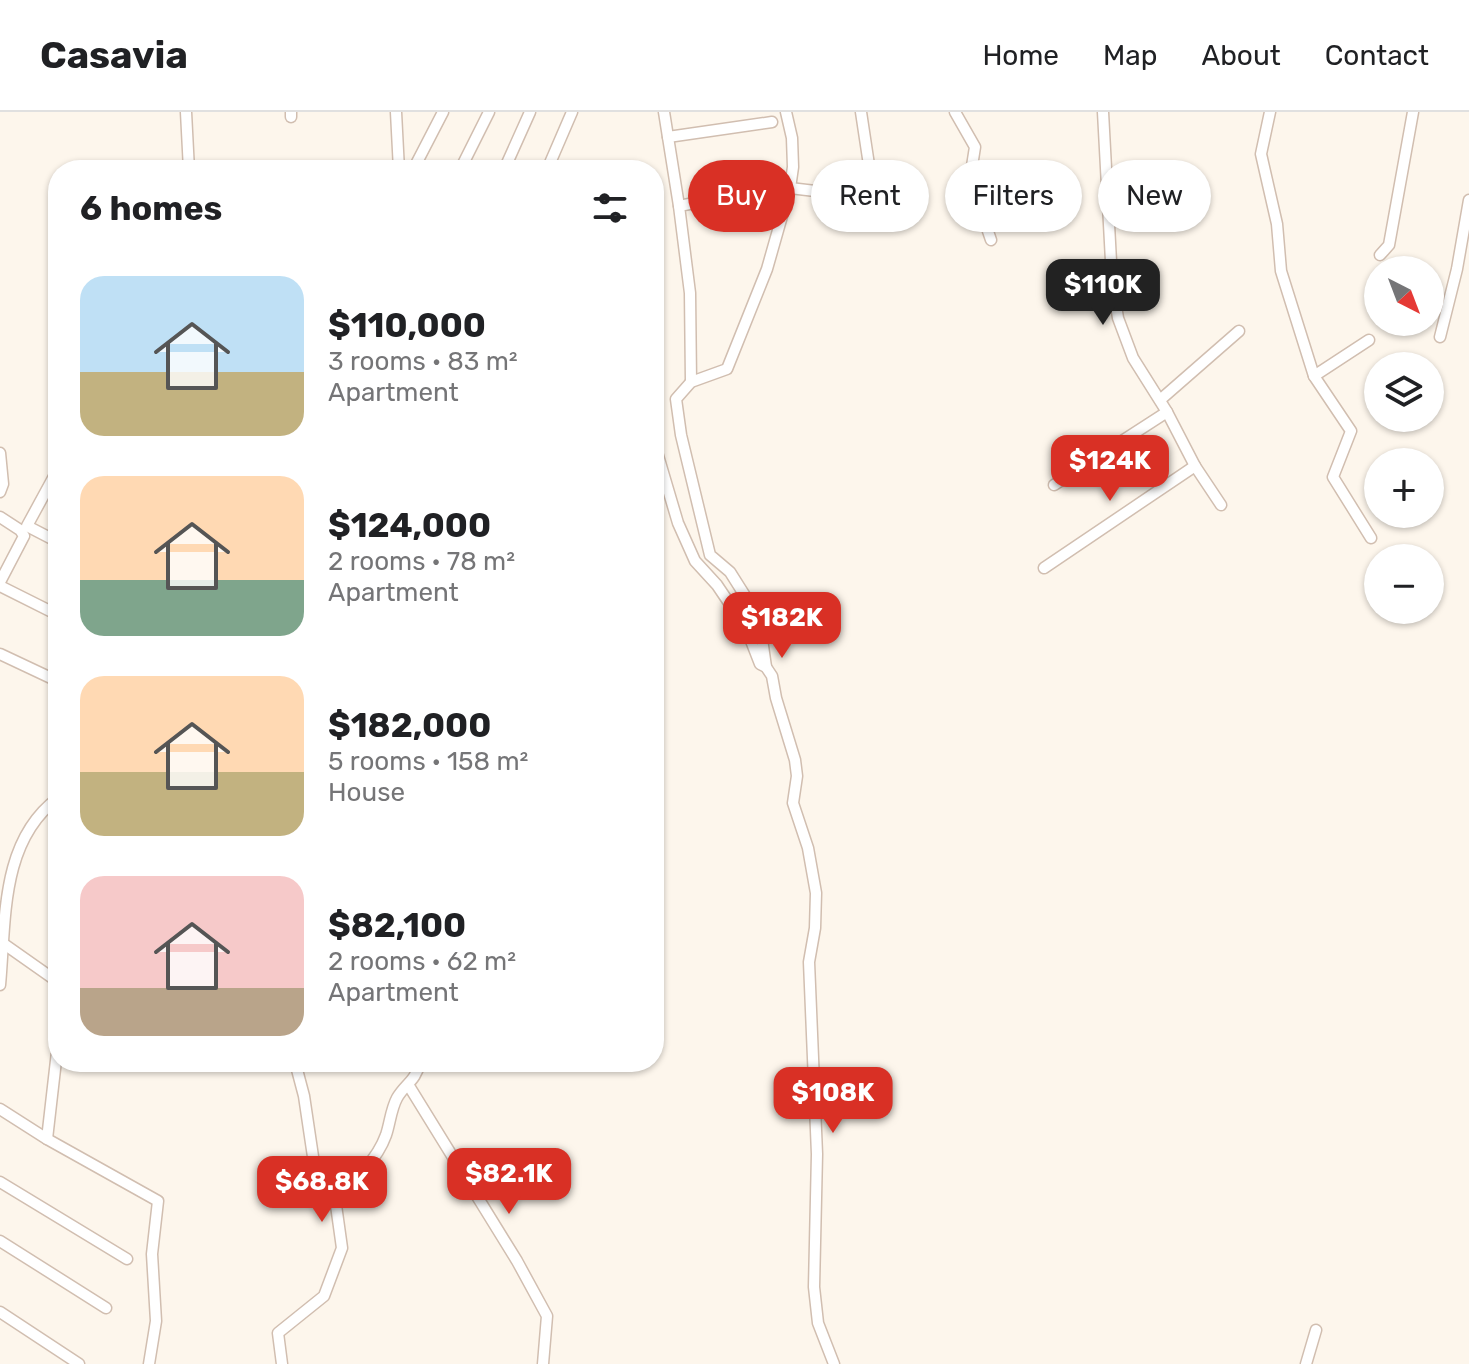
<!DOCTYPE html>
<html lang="en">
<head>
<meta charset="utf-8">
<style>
	body { margin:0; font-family:Rubik,sans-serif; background:#f2f2f2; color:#202124; height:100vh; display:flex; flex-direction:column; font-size:30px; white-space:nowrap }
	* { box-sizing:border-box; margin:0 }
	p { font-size:26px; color:#757577 }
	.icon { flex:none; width:44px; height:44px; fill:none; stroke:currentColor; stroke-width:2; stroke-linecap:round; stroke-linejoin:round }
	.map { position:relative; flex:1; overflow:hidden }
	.sheet { position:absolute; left:48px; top:48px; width:616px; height:912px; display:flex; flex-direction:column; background:#fff; border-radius:32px; box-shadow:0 2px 6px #0004 }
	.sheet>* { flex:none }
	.banner { position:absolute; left:688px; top:48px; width:660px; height:72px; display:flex; gap:16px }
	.needle { width:52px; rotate:138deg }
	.tools { position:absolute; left:1364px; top:144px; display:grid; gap:16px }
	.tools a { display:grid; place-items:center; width:80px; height:80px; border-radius:50%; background:#fff; box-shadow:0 2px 6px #0004; font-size:40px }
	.price { position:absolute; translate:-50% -68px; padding:0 18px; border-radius:16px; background:#d93025; color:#fff; font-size:26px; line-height:52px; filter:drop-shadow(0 2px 4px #0008) }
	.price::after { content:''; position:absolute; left:50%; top:48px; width:24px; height:18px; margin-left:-12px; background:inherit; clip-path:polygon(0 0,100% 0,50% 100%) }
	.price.active { background:#222; color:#fff }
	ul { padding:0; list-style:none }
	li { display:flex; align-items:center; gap:24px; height:200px; padding:0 32px }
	li span { display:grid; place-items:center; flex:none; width:224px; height:160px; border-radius:24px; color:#555 }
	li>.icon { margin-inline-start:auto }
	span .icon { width:96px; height:96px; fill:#fffc; stroke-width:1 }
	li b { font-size:34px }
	h2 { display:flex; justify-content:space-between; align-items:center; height:96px; padding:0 32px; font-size:34px }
	.tag { padding:0 28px; border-radius:36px; background:#fff; box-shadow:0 2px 6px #0004; font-size:28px; line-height:72px }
	.tag.active { background:#d93025; color:#fff }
	header { display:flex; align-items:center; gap:48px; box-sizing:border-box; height:112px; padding:0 40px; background:#fff; border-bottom:2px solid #e0e0e0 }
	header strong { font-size:38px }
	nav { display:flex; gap:44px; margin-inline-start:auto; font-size:28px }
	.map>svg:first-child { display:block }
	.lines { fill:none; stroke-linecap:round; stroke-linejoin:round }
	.minor-casing { stroke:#d1beb0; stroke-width:13 }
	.minor { stroke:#fff; stroke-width:10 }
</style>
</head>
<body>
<header>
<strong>Casavia</strong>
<nav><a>Home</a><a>Map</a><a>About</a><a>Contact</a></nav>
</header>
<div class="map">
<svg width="1469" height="1252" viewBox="0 0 1469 1252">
	<rect width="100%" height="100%" fill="#fdf6ec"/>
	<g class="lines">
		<g class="minor-casing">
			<g id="minor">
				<path d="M186,0L189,58"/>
				<path d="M291,0V5"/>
				<path d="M396,0L399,58"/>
				<path d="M664,0L679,94"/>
				<path d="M955,0L975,35L972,54L977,87L991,128"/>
				<path d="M1103,0L1112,168L1118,206L1133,246L1167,300L1195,354L1221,393"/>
				<path d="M1270,0L1261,42L1277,112L1281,159L1314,264L1351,319L1333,365L1371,426"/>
				<path d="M668,25L772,10"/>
				<path d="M413,58L443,0"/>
				<path d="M460,58L489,0"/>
				<path d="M504,58L530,0"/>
				<path d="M547,58L572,0"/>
				<path d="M1380,143L1389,133L1413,0"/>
				<path d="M1440,225L1457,157L1469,88"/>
				<path d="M1314,264L1369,228"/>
				<path d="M691,270L690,181L679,94L740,82L790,76L874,86L861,0"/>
				<path d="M1160,288L1239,219"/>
				<path d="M654,330L678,411L695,449L717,473L746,516L760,552L766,555L772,564L776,586L795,648L797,664L793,691L808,736L816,781L815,816L809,850L817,1042L814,1175L818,1211L834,1252"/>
				<path d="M0,341L3,372L0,380"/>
				<path d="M58,357L27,414L58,430"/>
				<path d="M1054,373L1167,300"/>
				<path d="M0,405L20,418L24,424L0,470"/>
				<path d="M1044,456L1195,354"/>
				<path d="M0,474L58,503"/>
				<path d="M0,542L51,566L58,562"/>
				<path d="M766,555L759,506L730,460L710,443L681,323L676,287L691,270L727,257L767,157L790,76L793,55L792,26L786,0"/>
				<path d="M4,832L58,870"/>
				<path d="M0,873C6,808 0,729 58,686"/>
				<path d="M409,974L517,1149L547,1204L543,1252"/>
				<path d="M0,997L47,1027L158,1089L152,1142L156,1209L149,1252"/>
				<path d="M47,1027L58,931"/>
				<path d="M0,1070L127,1147"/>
				<path d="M335,1086C355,1069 377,1048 386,1023C390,1011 391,997 397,986C405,972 416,969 420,950"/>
				<path d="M0,1129L106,1196"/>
				<path d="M0,1200L79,1252"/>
				<path d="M282,1252L278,1221L324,1184L342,1136L335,1086L315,1058L304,984L295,950"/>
				<path d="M1306,1252L1316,1218"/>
			</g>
		</g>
		<use href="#minor" class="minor"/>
	</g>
</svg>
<div class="tools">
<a><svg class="needle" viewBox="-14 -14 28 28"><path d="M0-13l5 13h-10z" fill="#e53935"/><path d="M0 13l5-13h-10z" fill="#757577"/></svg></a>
<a><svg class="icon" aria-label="layers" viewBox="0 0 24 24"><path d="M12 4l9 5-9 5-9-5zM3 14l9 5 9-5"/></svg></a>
<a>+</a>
<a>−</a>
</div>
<b class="price active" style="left:1103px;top:215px">$110K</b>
<b class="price" style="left:1110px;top:391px">$124K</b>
<b class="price" style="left:782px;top:548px">$182K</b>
<b class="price" style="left:833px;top:1023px">$108K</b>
<b class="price" style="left:509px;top:1104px">$82.1K</b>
<b class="price" style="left:322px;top:1112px">$68.8K</b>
<div class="banner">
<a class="tag active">Buy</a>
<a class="tag">Rent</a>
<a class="tag">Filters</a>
<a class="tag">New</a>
</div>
<section class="sheet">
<h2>6 homes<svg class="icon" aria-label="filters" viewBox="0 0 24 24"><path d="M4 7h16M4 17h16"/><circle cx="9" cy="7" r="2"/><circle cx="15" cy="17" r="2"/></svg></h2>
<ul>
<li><span style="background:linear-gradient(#bfe0f5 60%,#c2b280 0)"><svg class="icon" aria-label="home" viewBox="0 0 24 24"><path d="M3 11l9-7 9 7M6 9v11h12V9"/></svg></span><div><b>$110,000</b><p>3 rooms · 83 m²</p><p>Apartment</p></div></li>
<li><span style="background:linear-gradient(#ffd9b3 65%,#7fa58c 0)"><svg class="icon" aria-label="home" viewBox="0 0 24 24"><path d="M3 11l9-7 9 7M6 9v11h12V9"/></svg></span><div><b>$124,000</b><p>2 rooms · 78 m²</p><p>Apartment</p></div></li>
<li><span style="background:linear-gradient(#ffd9b3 60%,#c2b280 0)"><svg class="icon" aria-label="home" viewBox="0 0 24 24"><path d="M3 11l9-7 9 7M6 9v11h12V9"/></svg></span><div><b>$182,000</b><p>5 rooms · 158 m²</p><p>House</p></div></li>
<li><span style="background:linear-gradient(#f6c9c9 70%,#b9a48a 0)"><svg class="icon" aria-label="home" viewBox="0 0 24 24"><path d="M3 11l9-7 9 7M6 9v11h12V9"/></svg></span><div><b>$82,100</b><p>2 rooms · 62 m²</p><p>Apartment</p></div></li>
</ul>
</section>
</div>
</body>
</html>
